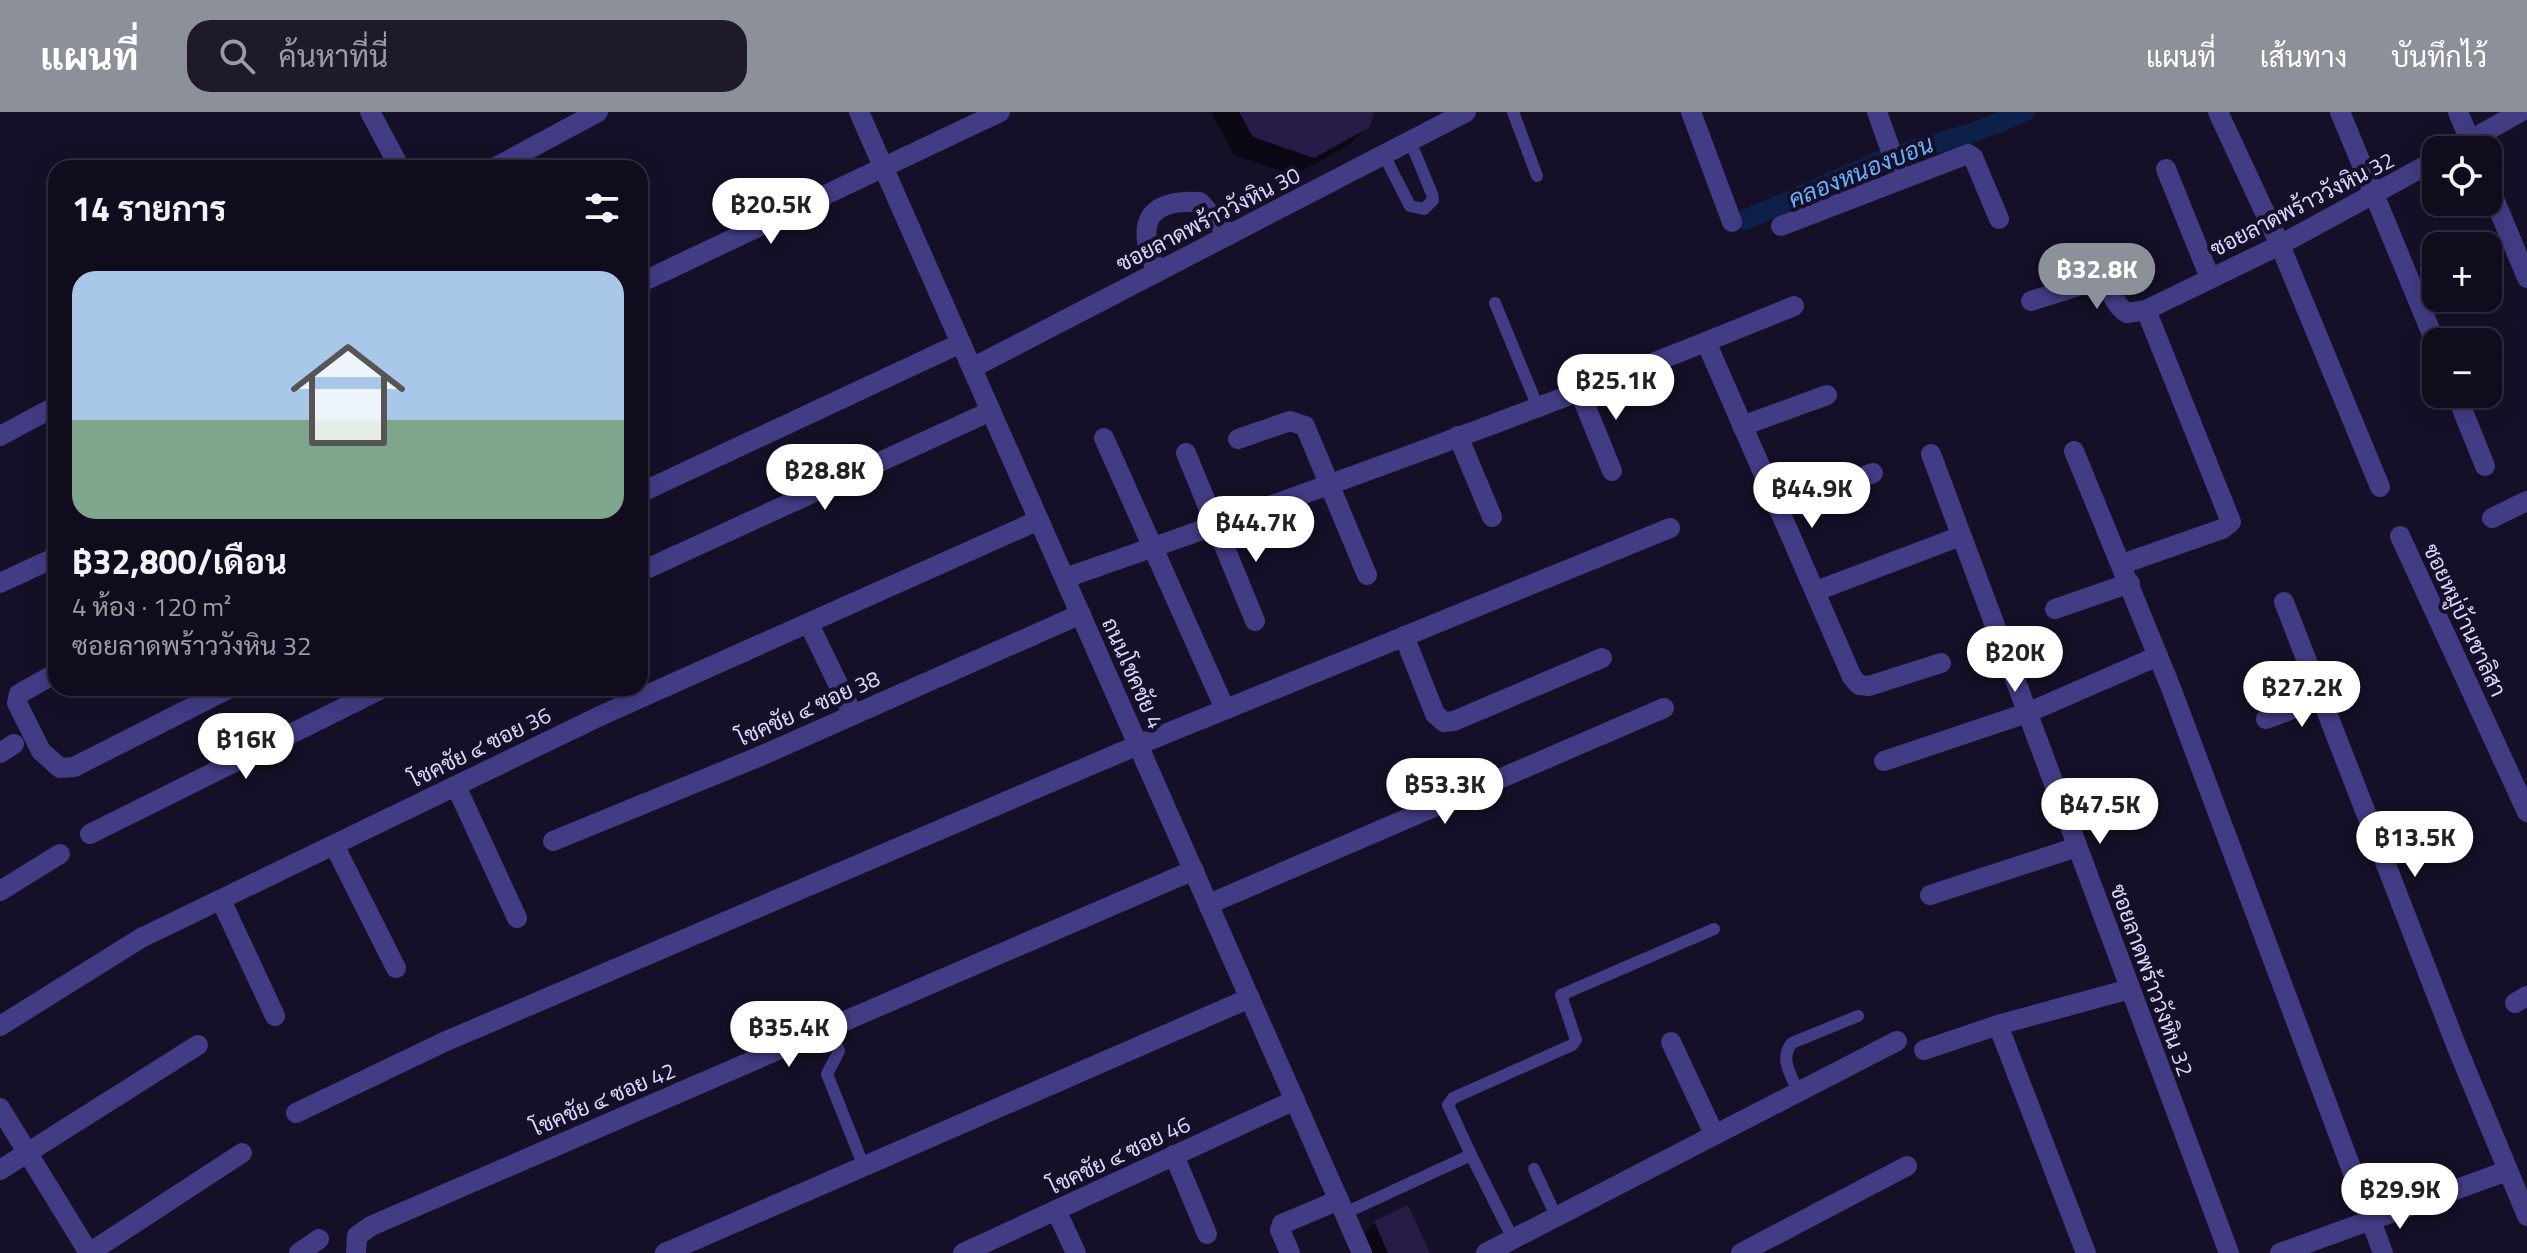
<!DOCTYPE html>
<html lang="th">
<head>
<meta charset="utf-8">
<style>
	body { margin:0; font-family:"Titillium Web",Sarabun,sans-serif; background:#1e1a2a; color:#f1f3f6; height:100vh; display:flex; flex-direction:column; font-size:30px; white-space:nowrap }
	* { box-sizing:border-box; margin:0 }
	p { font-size:26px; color:#9c9ba4 }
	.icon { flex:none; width:44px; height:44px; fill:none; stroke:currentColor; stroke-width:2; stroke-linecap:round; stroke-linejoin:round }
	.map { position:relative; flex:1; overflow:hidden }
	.side { position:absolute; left:48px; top:48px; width:600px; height:536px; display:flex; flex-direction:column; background:#100c1d; border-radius:24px; box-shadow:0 4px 20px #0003,0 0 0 2px #302c3b }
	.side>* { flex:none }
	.controls { position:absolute; left:2422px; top:24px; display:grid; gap:16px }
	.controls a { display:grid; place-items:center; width:80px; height:80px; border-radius:16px; background:#100c1d; box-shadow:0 4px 20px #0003,0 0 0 2px #302c3b; font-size:40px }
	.price { position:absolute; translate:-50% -68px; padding:0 18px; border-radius:28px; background:#fff; color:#222; font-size:26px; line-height:52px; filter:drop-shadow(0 2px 4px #0008) }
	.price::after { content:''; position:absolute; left:50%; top:48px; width:24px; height:18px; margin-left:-12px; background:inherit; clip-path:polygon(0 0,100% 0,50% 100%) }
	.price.selected { background:#8c9099; color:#fff }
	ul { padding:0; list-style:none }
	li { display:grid; align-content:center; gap:16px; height:424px; padding:0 24px }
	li+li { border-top:2px solid #302c3b }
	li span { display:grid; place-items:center; height:248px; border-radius:24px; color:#555 }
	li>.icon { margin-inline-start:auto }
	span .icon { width:144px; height:144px; fill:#fffc; stroke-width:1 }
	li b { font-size:34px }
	h2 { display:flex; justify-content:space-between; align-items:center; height:96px; padding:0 24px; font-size:34px }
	header { display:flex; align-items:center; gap:48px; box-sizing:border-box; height:112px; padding:0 40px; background:#8c9099; color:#fff }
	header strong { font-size:38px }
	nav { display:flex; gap:44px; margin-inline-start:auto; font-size:28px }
	.search { width:560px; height:72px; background:#1e1a2a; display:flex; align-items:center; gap:20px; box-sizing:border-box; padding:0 28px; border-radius:24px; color:#9c9ba4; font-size:30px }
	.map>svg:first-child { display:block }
	.shadow { fill:#0007 }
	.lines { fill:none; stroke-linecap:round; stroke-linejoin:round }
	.canal { stroke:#0d2049; stroke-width:20 }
	.building { fill:#271c48 }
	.service { stroke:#423c85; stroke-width:12 }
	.minor { stroke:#423c85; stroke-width:20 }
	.tertiary { stroke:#423c85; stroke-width:20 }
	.labels { text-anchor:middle; stroke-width:8; stroke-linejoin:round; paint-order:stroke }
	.street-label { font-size:22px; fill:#ddd6fe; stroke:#151027 }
	.water-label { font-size:24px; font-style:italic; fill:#66b0fd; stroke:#151027 }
</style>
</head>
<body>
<header>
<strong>แผนที่</strong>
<div class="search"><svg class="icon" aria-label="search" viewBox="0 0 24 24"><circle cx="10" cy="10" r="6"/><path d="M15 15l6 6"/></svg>ค้นหาที่นี่</div>
<nav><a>แผนที่</a><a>เส้นทาง</a><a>บันทึกไว้</a></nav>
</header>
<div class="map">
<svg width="2527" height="1141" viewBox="0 0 2527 1141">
	<rect width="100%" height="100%" fill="#151027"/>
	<g class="shadow">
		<path d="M1211,0H1372L1368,14L1349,33L1294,63L1234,43Z"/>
		<path d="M1375,1111L1428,1141H1369L1361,1125Z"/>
	</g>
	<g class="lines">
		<path class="canal" d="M1745,108L1891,44L1972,21L2025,0"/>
	</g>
	<g class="building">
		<path d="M1239,0H1374L1370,15L1314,46L1253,25Z"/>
		<path d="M1408,1093L1430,1141H1388L1374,1109Z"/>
	</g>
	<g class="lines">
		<g class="service">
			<path d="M1513,0L1537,64"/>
			<path d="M1384,43L1410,94L1424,97L1433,88L1432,82L1410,29"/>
			<path d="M1495,191L1537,293"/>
			<path d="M829,916L839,939L827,962L864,1055"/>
			<path d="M1798,979C1791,963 1779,946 1792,931L1858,904"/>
			<path d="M1471,1043L1448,993L1453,986L1572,933L1576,928L1561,883L1714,817"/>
			<path d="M1534,1057L1556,1104"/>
			<path d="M1345,1101L1471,1043L1509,1119"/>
		</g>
		<g class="minor">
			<path d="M370,0L400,56"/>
			<path d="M1691,0L1732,110"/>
			<path d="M1877,0L1901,67"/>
			<path d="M2218,0L2280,133L2380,375"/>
			<path d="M2340,0L2436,232"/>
			<path d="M2458,0L2474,38"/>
			<path d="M2453,38L2520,0"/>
			<path d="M494,56L598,0"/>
			<path d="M2166,57L2210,166"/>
			<path d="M2488,72L2527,166"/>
			<path d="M1781,114L1968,42L1973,45L1999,107"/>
			<path d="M1157,160C1136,114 1144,87 1200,90L1229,123"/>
			<path d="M640,171L1000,0"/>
			<path d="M2031,189L2097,168C2113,176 2113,193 2127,201L2146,198L2280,133L2436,48"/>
			<path d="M1707,232L1852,565L1859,573L1869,574L1941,551"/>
			<path d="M972,256L1466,0"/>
			<path d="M1579,278L1612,359"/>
			<path d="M2456,282L2485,354"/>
			<path d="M1742,314L1827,283"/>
			<path d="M0,324L56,294"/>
			<path d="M1458,324L1492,405"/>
			<path d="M1104,326L1225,597"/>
			<path d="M1238,327L1290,309L1305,314L1367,463"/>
			<path d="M2074,339L2171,576L2383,1141"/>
			<path d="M1186,341L1255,509"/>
			<path d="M1931,342L2229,1141"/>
			<path d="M640,381L961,231"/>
			<path d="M1777,395L1873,361"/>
			<path d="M2492,406L2527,389"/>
			<path d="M2400,424L2527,700"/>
			<path d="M2122,452L2222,417L2231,410L2146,198"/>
			<path d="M640,460L991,299"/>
			<path d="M1065,466C1310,381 1554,293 1794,194"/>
			<path d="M0,471L56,445"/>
			<path d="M1816,479L1961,424"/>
			<path d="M2284,490L2458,938L2527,1104"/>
			<path d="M2055,497L2130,471"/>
			<path d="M809,512L853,603"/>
			<path d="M1404,524L1435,602L1444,610L1454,609L1602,546"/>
			<path d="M56,561L19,582L17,591L41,639L60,656L74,655L230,576"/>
			<path d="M2266,607L2322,586"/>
			<path d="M0,641L14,632"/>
			<path d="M1884,649L2027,601L2158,544"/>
			<path d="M456,674L517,806"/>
			<path d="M90,722L383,576"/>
			<path d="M553,729L763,643L1081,502"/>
			<path d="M334,733L396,856"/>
			<path d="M0,779L60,742"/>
			<path d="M1930,783L2077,735"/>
			<path d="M221,788L275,904"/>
			<path d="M1209,792L1664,596"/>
			<path d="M2515,891L2527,884"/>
			<path d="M1998,913L2086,1141"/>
			<path d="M0,914L141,826L600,604L1039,408"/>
			<path d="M1671,930L1714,1022"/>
			<path d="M1924,938L1998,913L2130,877"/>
			<path d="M0,996L89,1141L242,1041"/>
			<path d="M296,1001L444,930L1138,633L1670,416"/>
			<path d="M1174,1043L1207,1122"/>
			<path d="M0,1058L198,933"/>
			<path d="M1056,1098L1076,1141"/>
			<path d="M299,1141L319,1127"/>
			<path d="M356,1141L357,1124L371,1114L1194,758"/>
			<path d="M665,1141L1250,886"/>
			<path d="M963,1141L1295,988"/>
			<path d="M1290,1141L1280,1118L1282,1112L1339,1088"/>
			<path d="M1486,1141L1897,929"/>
			<path d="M1741,1141L1907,1054"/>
			<path d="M2280,1141L2507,1059"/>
		</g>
		<path class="tertiary" d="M859,0L1362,1141"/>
	</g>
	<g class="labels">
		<g class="street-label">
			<text transform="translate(2302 92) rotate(-27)" y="8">ซอยลาดพร้าววังหิน 32</text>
			<text transform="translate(1208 107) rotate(-27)" y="8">ซอยลาดพร้าววังหิน 30</text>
			<text transform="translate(2465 508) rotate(65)" y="8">ซอยหมู่บ้านชาลิสา</text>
			<text transform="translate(1133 561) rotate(66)" y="8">ถนนโชคชัย 4</text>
			<text transform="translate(808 596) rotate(-24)" y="8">โชคชัย ๔ ซอย 38</text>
			<text transform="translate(480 635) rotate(-26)" y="8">โชคชัย ๔ ซอย 36</text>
			<text transform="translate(2152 868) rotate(70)" y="8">ซอยลาดพร้าววังหิน 32</text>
			<text transform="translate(603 987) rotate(-23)" y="8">โชคชัย ๔ ซอย 42</text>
			<text transform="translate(1119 1043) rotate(-25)" y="8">โชคชัย ๔ ซอย 46</text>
		</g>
		<g class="water-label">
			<text transform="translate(1861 60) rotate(-22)" y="8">คลองหนองบอน</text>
		</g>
	</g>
</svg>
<div class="controls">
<a><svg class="icon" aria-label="locate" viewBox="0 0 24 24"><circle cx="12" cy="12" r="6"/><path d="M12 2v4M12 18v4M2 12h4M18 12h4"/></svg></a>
<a>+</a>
<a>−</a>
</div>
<b class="price" style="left:771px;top:134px">฿20.5K</b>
<b class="price selected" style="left:2097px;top:199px">฿32.8K</b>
<b class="price" style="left:1616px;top:310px">฿25.1K</b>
<b class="price" style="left:825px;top:400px">฿28.8K</b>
<b class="price" style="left:1812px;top:418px">฿44.9K</b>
<b class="price" style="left:1256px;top:452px">฿44.7K</b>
<b class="price" style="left:2015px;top:582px">฿20K</b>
<b class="price" style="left:2302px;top:617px">฿27.2K</b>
<b class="price" style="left:246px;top:669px">฿16K</b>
<b class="price" style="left:1445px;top:714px">฿53.3K</b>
<b class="price" style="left:2100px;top:734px">฿47.5K</b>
<b class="price" style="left:2415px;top:767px">฿13.5K</b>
<b class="price" style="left:789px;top:957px">฿35.4K</b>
<b class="price" style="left:2400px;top:1119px">฿29.9K</b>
<section class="side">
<h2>14 รายการ<svg class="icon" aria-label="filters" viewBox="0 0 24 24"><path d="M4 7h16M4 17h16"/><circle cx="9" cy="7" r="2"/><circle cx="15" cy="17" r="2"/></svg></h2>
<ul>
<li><span style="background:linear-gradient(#a9c7e8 60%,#7fa58c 0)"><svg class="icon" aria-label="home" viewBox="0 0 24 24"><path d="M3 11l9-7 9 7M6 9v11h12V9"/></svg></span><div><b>฿32,800/เดือน</b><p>4 ห้อง · 120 m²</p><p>ซอยลาดพร้าววังหิน 32</p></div></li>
</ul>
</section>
</div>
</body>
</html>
